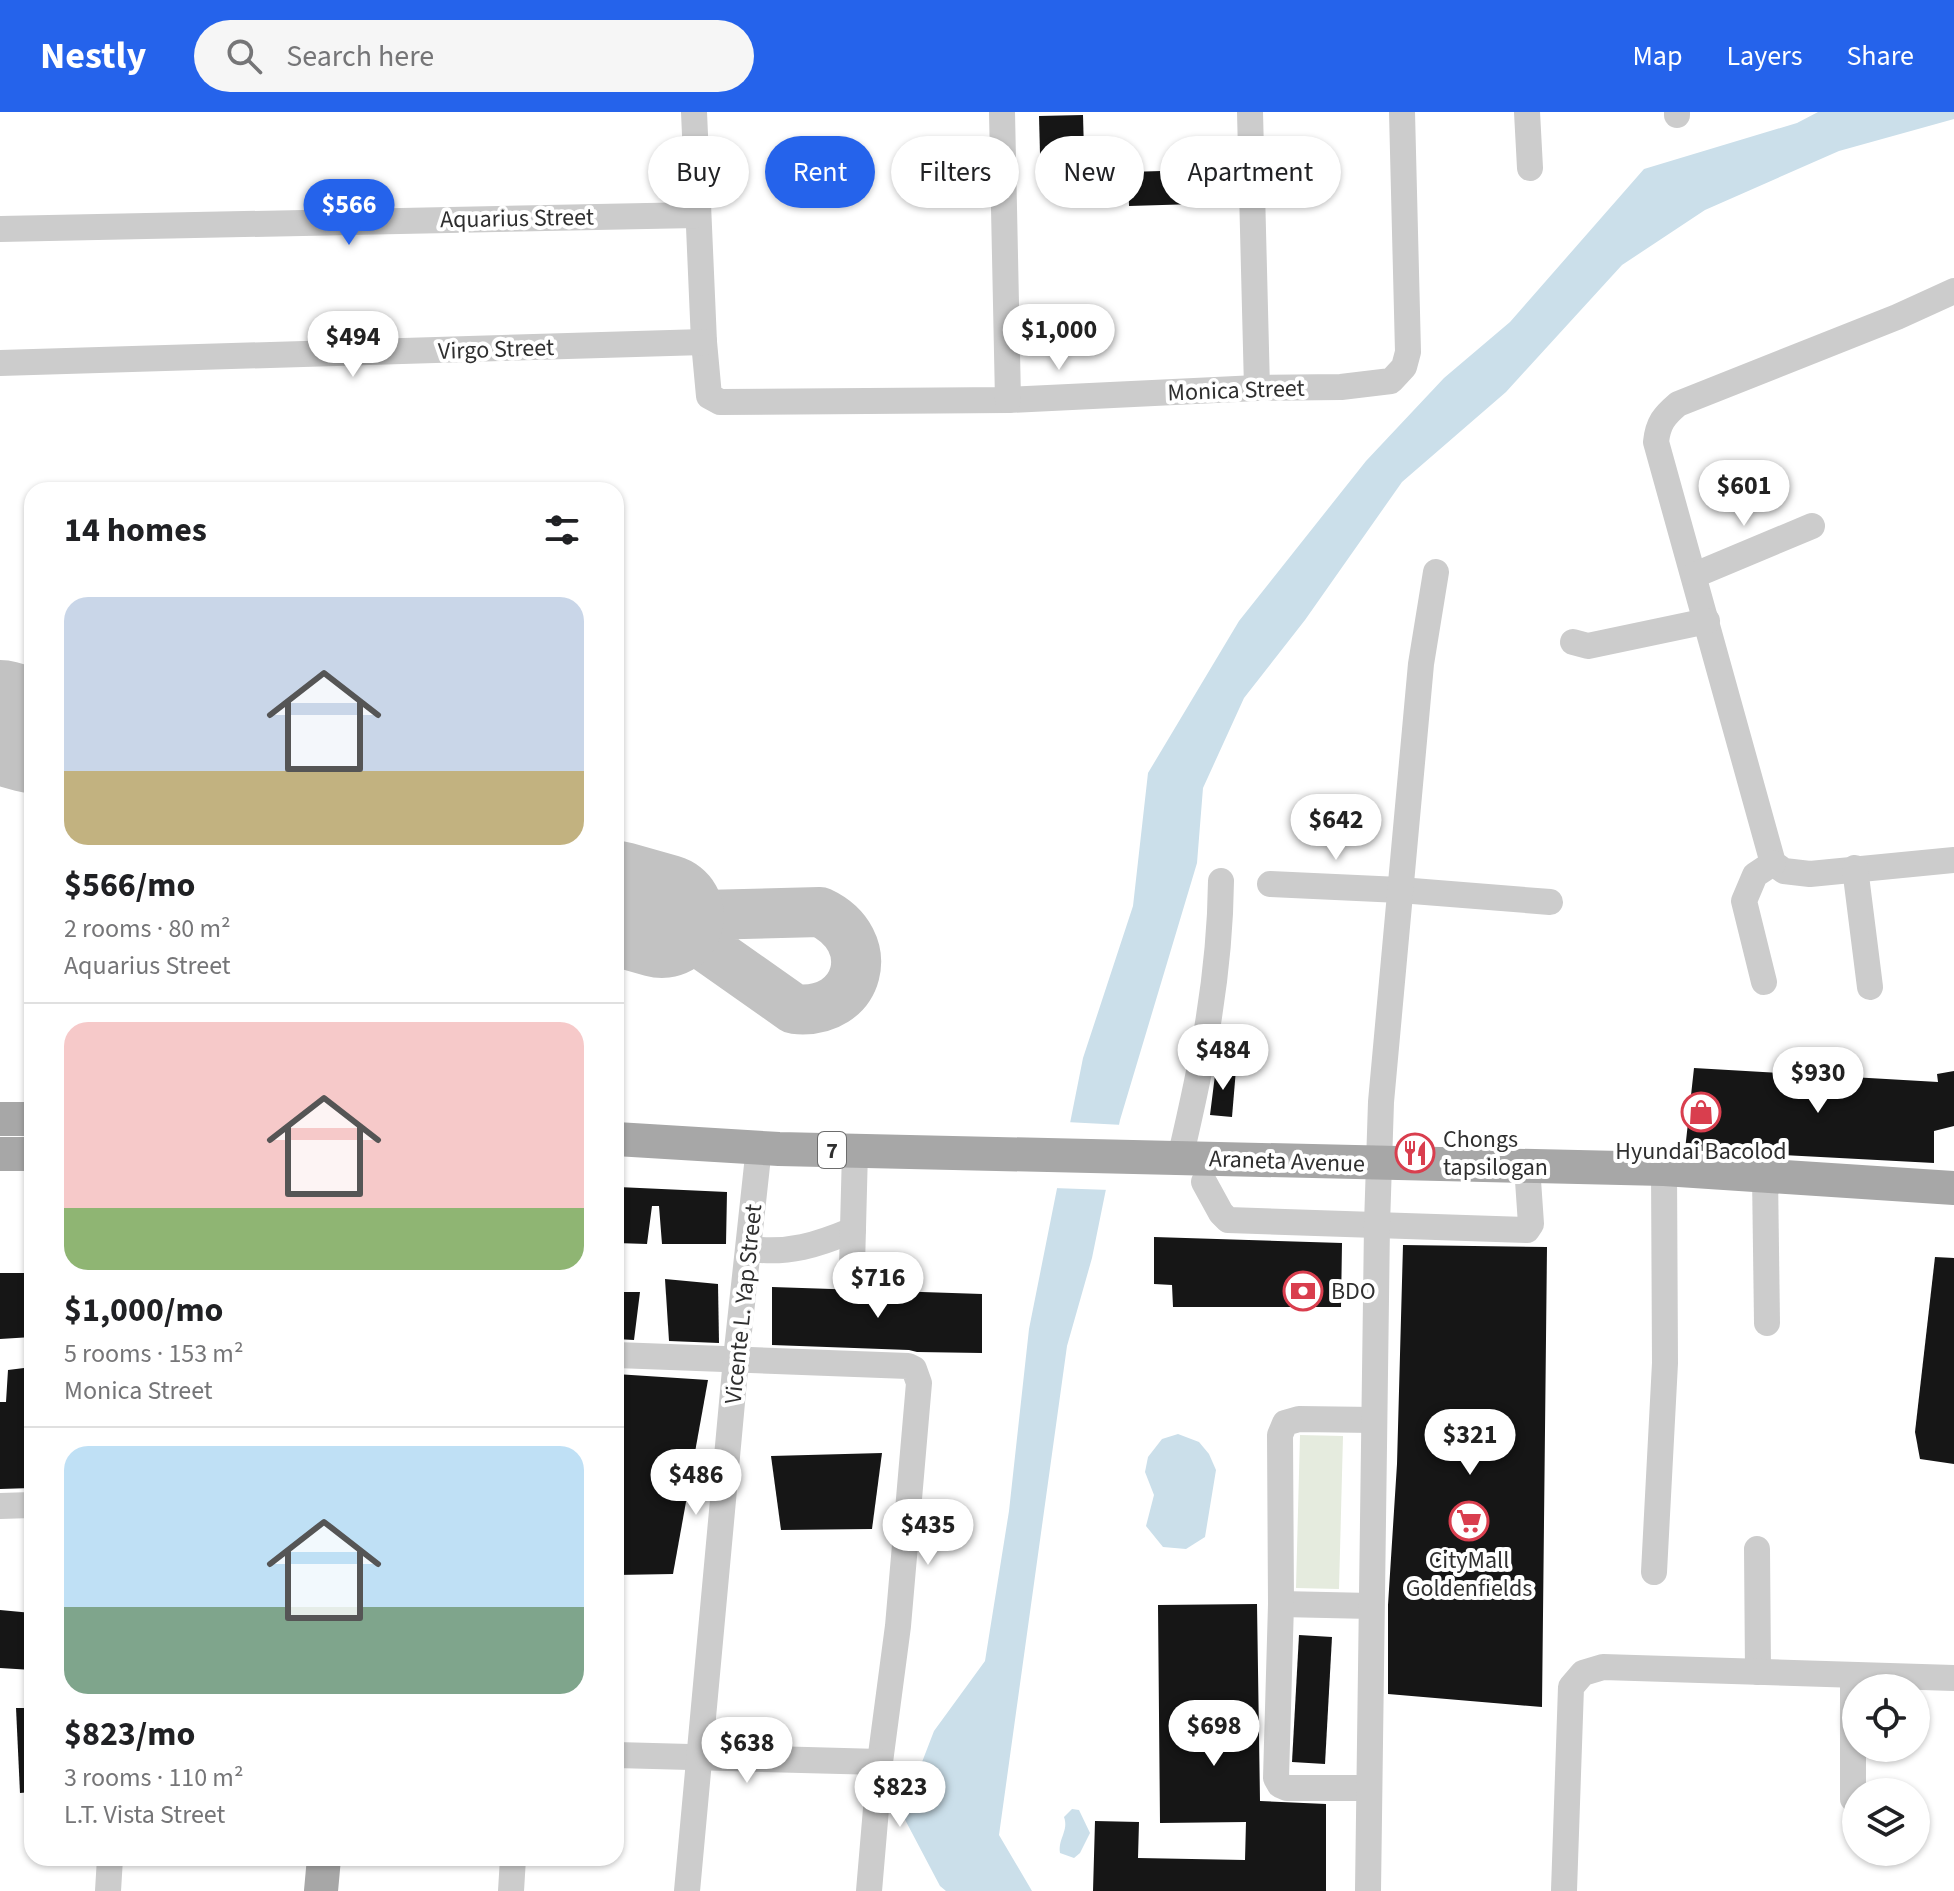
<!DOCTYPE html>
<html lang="en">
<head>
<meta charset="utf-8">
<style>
	body { margin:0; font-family:"Source Sans 3",sans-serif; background:#f6f6f6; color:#202124; height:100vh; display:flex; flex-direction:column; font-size:30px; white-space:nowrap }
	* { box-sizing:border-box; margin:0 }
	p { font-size:26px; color:#757577 }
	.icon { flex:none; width:44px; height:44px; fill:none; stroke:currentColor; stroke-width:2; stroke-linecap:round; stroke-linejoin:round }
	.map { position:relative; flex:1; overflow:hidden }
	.panel { position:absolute; left:24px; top:370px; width:600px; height:1384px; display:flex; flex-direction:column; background:#fff; border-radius:24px; box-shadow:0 2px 6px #0004 }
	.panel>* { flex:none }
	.guide { position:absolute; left:648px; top:24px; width:760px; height:72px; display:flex; gap:16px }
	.buttons { position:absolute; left:1842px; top:1562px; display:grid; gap:16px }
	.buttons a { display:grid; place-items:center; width:88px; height:88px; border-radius:50%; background:#fff; box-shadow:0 2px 6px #0004; font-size:40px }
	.price { position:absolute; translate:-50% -68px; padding:0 18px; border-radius:28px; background:#fff; color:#222; font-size:26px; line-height:52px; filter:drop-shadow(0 2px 4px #0008) }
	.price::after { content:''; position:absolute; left:50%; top:48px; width:24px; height:18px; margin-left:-12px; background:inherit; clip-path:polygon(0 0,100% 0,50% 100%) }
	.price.current { background:#2563eb; color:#fff }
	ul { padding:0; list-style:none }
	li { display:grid; align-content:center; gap:16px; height:424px; padding:0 40px }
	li+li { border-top:2px solid #e0e0e0 }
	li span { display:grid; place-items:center; height:248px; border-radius:24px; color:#555 }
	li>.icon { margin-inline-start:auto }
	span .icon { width:144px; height:144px; fill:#fffc; stroke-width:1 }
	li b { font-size:34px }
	h2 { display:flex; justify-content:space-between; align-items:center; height:96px; padding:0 40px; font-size:34px }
	.chip { padding:0 28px; border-radius:36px; background:#fff; box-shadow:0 2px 6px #0004; font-size:28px; line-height:72px }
	.chip.current { background:#2563eb; color:#fff }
	header { display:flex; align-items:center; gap:48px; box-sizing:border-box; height:112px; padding:0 40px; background:#2563eb; color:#fff }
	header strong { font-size:38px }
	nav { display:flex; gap:44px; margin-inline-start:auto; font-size:28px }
	.search { width:560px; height:72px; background:#f6f6f6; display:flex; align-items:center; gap:20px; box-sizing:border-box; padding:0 28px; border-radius:44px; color:#757577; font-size:30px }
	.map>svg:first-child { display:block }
	.green { fill:#e5ebde }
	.water { fill:#cbdfea }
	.pier { fill:#fff }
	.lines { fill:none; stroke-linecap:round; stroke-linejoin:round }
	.taxiway { stroke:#c2c2c2; stroke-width:50 }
	.runway { stroke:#c2c2c2; stroke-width:124 }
	.building { fill:#161616 }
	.minor { stroke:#ccc; stroke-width:26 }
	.major { stroke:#a7a7a7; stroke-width:34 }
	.labels { text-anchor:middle; stroke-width:8; stroke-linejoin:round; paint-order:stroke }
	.shield { fill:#fff; stroke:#6d6d6d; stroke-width:2 }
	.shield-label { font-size:22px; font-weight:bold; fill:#2f2f2f }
	.street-label { font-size:24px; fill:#2f2f2f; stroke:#fff }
	.poi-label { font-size:24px; fill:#2f2f2f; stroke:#fff; text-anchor:start }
</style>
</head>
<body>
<header>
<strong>Nestly</strong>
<div class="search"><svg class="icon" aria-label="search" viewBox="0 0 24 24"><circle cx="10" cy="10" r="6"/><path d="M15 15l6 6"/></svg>Search here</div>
<nav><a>Map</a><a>Layers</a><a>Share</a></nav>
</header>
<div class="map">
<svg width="1954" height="1779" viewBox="0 0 1954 1779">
	<rect width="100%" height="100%" fill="#fff"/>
	<path class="green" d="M1300,1323L1343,1324L1339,1477L1296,1476Z"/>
	<g class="water">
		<path d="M1818,0H1954V7L1839,39L1705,98L1622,153L1506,280L1402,370L1305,508L1244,586L1203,676L1197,751L1120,1008L1092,1146L1067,1234L999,1723L1032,1779H946L940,1774L902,1702L934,1619L985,1549L1009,1399L1029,1217L1083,946L1133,794L1148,661L1239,509L1366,349L1444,266L1510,210L1644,57L1797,11Z"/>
		<path d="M1178,1322L1199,1330L1209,1342L1216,1358L1205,1425L1186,1437L1163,1435L1146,1414L1154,1383L1145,1360L1148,1345L1162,1327Z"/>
		<path d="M1072,1697L1079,1698L1090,1721L1080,1741L1074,1746L1060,1741C1058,1726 1069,1719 1064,1705Z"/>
	</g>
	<path class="pier" d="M1066,1010L1123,1013L1110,1078L1053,1076Z"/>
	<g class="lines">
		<path class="taxiway" d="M820,800C880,828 861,904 794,897L662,804Z"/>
		<g class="runway">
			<path d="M0,610L32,619"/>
			<path d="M616,791L662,804"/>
		</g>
	</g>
	<g class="building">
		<path d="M1083,3L1084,40L1040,42L1039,4Z"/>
		<path d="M1228,57L1229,91L1129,94L1128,60Z"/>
		<path d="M1216,955L1236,957L1232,1005L1210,1003Z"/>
		<path d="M1694,956L1938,970L1937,962L1954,959V1014L1934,1019V1051L1685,1038Z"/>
		<path d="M618,1075L727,1080L726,1132H662L659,1094H652L647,1132L616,1131Z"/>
		<path d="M1154,1125L1342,1131L1341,1195H1173L1172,1173L1154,1172Z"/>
		<path d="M1403,1133L1547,1135L1542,1595L1388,1582V1493L1397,1352Z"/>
		<path d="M1935,1145L1954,1146V1352L1920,1347L1915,1320Z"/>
		<path d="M0,1161H32V1225L0,1227Z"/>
		<path d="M665,1167L718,1172L719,1231L669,1229Z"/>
		<path d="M772,1175L982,1182V1241L917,1240L909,1238L772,1233Z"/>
		<path d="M616,1180H640L634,1228L616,1227Z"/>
		<path d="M32,1255V1376L0,1377V1290H6L8,1258Z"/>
		<path d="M616,1262L708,1268L673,1462L616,1463Z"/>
		<path d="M882,1341L872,1417L781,1418L771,1344Z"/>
		<path d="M1257,1492L1260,1689L1326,1692V1779H1093L1095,1709L1139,1710L1138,1746L1245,1748L1246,1710L1160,1711L1158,1493Z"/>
		<path d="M0,1498L32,1501V1558L0,1556Z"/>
		<path d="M1299,1523L1332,1525L1325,1652L1292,1650Z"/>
		<path d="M16,1596H32V1680L20,1681Z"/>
	</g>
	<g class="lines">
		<g class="minor">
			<path d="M694,0L704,230L709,284L720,290L1008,288L1257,276L1341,275L1391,269L1404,255L1408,240L1402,0"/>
			<path d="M1002,0L1008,288"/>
			<path d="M1250,0L1257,276"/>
			<path d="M1527,0L1530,56"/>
			<path d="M1677,3V0"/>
			<path d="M0,117L697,103"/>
			<path d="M1954,179L1897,205L1678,292C1664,304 1658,311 1656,330L1773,751L1784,759L1810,762L1954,748"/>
			<path d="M0,251L704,230"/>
			<path d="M1695,463L1812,414"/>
			<path d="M1573,530L1588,534L1707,509"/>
			<path d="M1855,756L1870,875"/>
			<path d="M1270,772L1400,778L1550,790"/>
			<path d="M1764,870L1744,789L1755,763L1773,751"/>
			<path d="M1180,1046C1202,953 1220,865 1221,769"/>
			<path d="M1765,1063L1767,1211"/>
			<path d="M1204,1070L1221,1101L1228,1108L1527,1118L1531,1112L1527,1054"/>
			<path d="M750,1137C789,1142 817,1133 853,1118"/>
			<path d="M852,1154L855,1039"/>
			<path d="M616,1243L908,1254L914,1257L919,1271L898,1514L880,1650L869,1779"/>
			<path d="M0,1394L32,1393"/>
			<path d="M1757,1437L1758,1560"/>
			<path d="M1654,1460L1665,1251L1664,1057"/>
			<path d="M1281,1492L1371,1494"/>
			<path d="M1853,1565V1687"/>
			<path d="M616,1643L880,1650"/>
			<path d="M1369,1676H1287L1280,1673L1276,1666L1281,1492L1280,1323L1285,1311L1299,1307L1374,1308"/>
			<path d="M108,1779L110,1746"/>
			<path d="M511,1779L513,1746"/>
			<path d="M687,1779L736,1247L759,1035"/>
			<path d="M1368,1779L1377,1113L1381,990L1421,552L1436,460"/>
			<path d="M1564,1779L1571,1575L1583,1561L1603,1555L1954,1566"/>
		</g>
		<g class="major">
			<path d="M0,1007H32"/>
			<path d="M616,1027L779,1037L1664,1057L1954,1076"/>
			<path d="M0,1042H32"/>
			<path d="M321,1779L324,1746"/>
		</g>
	</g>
	<defs>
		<g id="shop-ring" transform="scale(2)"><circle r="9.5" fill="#fff" stroke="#d93e4e" stroke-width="1.5"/><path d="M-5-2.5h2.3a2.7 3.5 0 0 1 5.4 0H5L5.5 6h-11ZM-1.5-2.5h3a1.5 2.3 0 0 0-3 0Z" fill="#d93e4e"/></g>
		<g id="restaurant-ring" transform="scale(2)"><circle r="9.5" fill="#fff" stroke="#d93e4e" stroke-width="1.5"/><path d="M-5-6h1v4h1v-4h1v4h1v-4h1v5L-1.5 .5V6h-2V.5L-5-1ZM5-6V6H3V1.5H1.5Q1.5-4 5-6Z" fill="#d93e4e"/></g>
		<g id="bank-ring" transform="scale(2)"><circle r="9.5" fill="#fff" stroke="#d93e4e" stroke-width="1.5"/><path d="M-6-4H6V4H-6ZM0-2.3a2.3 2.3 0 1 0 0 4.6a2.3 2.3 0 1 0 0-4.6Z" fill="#d93e4e"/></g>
		<g id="supermarket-ring" transform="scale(2)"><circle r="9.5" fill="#fff" stroke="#d93e4e" stroke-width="1.5"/><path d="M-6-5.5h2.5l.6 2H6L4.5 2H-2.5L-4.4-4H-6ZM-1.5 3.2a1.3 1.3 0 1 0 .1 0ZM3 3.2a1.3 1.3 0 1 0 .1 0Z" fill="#d93e4e"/></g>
	</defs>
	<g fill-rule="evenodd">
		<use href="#shop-ring" x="1701" y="1000"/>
		<use href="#restaurant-ring" x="1415" y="1041"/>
		<use href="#bank-ring" x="1303" y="1179"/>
		<use href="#supermarket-ring" x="1469" y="1409"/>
	</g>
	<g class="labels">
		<rect class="shield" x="818" y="1020" width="28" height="36" rx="6"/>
		<g class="shield-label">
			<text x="832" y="1046">7</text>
		</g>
		<g class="street-label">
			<text transform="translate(517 106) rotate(-1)" y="8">Aquarius Street</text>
			<text transform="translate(496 237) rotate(-2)" y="8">Virgo Street</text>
			<text transform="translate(1236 278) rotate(-2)" y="8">Monica Street</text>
			<text transform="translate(1287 1049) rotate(2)" y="8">Araneta Avenue</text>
			<text transform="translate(743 1192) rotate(-84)" y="8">Vicente L. Yap Street</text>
		</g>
		<g class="poi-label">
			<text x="1443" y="1035">Chongs<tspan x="1443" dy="28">tapsilogan</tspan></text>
			<text x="1701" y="1047" text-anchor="middle">Hyundai Bacolod</text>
			<text x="1331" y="1187">BDO</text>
			<text x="1469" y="1456" text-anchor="middle">CityMall<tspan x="1469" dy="28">Goldenfields</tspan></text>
		</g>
	</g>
</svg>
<div class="buttons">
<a><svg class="icon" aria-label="locate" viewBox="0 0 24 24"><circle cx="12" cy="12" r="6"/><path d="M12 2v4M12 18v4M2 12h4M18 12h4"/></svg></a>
<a><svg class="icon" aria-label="layers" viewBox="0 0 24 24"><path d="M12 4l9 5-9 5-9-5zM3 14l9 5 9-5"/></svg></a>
</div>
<b class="price current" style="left:349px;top:135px">$566</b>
<b class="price" style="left:1059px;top:260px">$1,000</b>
<b class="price" style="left:353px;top:267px">$494</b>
<b class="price" style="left:1744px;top:416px">$601</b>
<b class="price" style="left:1336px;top:750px">$642</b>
<b class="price" style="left:1223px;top:980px">$484</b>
<b class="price" style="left:1818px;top:1003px">$930</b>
<b class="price" style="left:878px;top:1208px">$716</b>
<b class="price" style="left:1470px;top:1365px">$321</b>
<b class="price" style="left:696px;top:1405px">$486</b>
<b class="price" style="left:928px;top:1455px">$435</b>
<b class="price" style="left:1214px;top:1656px">$698</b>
<b class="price" style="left:747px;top:1673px">$638</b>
<b class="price" style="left:900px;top:1717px">$823</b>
<div class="guide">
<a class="chip">Buy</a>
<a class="chip current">Rent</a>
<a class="chip">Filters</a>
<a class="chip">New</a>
<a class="chip">Apartment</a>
</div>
<section class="panel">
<h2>14 homes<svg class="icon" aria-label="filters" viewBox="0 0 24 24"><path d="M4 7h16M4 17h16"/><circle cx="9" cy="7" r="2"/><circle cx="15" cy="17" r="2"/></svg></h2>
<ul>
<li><span style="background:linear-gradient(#c9d6e8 70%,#c2b280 0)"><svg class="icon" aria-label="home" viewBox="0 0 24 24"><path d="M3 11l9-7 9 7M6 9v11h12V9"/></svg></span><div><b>$566/mo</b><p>2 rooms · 80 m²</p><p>Aquarius Street</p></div></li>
<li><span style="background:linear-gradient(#f6c9c9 75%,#8fb573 0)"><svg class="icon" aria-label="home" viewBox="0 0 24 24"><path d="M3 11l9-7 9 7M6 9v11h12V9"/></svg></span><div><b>$1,000/mo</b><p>5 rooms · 153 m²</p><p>Monica Street</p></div></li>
<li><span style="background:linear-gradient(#bfe0f5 65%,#7fa58c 0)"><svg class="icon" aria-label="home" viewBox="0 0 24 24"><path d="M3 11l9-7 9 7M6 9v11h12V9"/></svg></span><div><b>$823/mo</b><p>3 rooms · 110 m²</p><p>L.T. Vista Street</p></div></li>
</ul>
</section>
</div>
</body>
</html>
